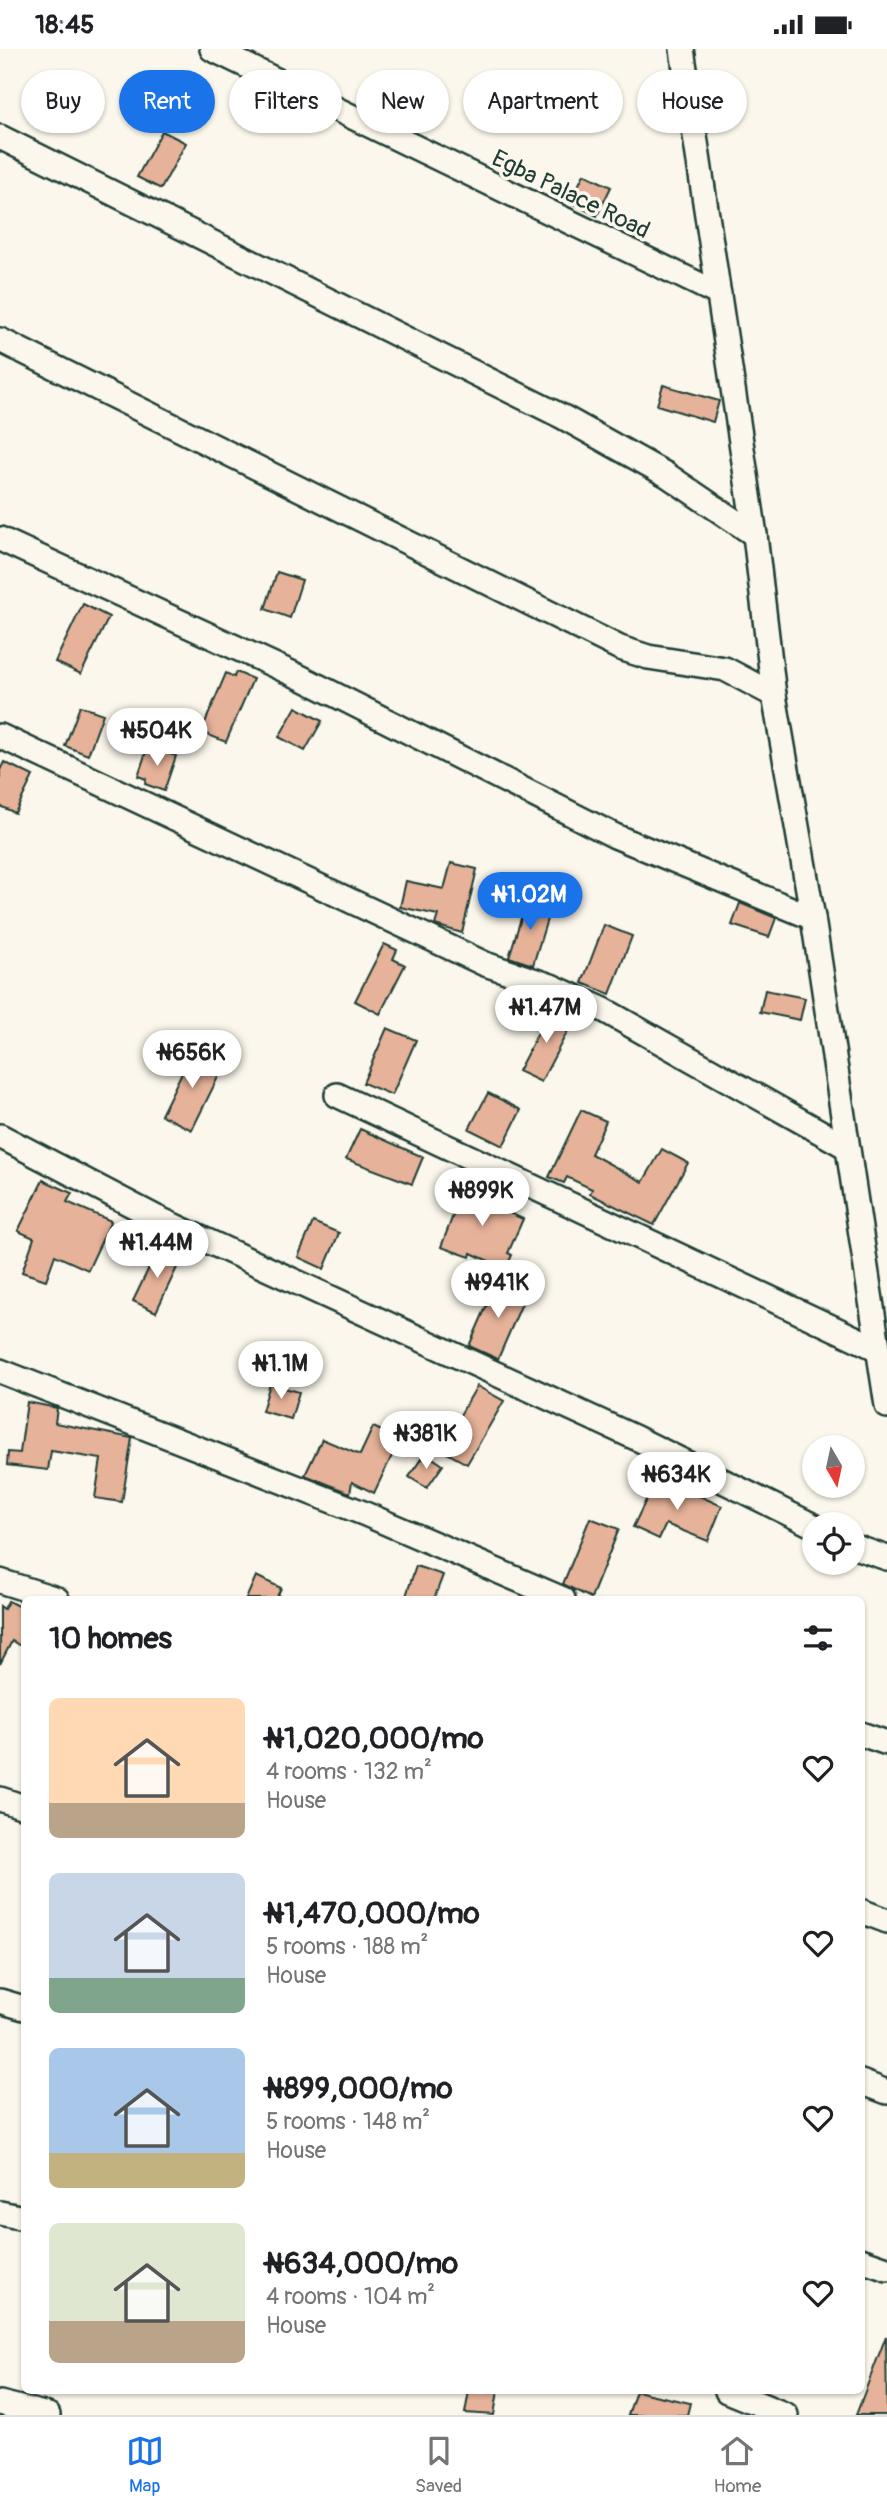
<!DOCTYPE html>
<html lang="en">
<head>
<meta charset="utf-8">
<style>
	body { margin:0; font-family:Pangolin,sans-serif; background:#f6f6f6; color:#202124; height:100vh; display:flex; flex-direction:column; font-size:26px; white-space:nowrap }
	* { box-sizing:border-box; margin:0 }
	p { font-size:23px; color:#757577 }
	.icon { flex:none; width:38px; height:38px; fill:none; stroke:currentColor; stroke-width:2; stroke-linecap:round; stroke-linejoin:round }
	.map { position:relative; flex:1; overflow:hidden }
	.panel { position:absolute; left:21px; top:1547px; width:844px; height:798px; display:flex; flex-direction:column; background:#fff; border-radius:10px; box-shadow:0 2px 5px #0004 }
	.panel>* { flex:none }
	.hud { position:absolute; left:21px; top:21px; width:845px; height:63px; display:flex; gap:14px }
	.needle { width:46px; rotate:171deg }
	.fabs { position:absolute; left:802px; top:1386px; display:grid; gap:14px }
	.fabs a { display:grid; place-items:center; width:63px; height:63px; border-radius:50%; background:#fff; box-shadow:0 2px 5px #0004; font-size:35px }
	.price { position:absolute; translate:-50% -60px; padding:0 16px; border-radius:24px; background:#fff; color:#222; font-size:23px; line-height:46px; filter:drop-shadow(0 2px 4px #0008) }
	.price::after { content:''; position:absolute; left:50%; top:42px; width:21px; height:16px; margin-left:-10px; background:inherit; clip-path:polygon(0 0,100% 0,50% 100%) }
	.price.on { background:#1a73e8; color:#fff }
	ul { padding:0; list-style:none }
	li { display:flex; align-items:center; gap:21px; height:175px; padding:0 28px }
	li span { display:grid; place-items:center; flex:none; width:196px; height:140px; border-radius:10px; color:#555 }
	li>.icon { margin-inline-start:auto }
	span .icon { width:84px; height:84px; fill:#fffc; stroke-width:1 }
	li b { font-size:30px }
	h2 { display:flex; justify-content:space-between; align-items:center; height:84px; padding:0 28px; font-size:30px }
	.tag { padding:0 24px; border-radius:32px; background:#fff; box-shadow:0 2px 5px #0004; font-size:24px; line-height:63px }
	.tag.on { background:#1a73e8; color:#fff }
	.status { display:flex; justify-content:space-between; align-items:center; height:49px; padding:0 35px; background:#fff; direction:ltr }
	.status svg { height:19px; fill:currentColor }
	.menu { display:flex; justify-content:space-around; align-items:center; height:98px; border-top:2px solid #e0e0e0; background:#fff; font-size:19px; color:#757577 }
	.menu a { display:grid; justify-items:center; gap:4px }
	.menu .on { color:#1a73e8 }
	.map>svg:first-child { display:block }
	.building { fill:#e6b299; stroke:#1f3d34; stroke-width:2 }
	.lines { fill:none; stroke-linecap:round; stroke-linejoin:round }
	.minor-casing { stroke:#1f3d34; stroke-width:28 }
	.minor { stroke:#fbf7ec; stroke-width:23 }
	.labels { text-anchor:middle; stroke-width:7; stroke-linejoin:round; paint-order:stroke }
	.street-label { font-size:24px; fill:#1f3d34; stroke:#fbf7ec }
</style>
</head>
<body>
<div class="status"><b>18:45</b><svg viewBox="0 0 49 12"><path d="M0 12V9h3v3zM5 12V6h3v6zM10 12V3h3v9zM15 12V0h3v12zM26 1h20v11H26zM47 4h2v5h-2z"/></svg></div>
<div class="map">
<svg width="887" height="2366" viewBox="0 0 887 2366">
	<rect width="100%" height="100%" fill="#fbf7ec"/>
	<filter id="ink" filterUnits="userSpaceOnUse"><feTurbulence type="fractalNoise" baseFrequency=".0143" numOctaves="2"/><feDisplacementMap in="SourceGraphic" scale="14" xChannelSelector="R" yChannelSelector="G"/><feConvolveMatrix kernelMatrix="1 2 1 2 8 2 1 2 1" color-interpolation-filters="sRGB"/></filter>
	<g filter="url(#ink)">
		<g class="building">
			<path d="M162,82L186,94L161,140L137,128Z"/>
			<path d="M584,125L611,138L597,167L570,153Z"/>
			<path d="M663,336L719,352L713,373L657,356Z"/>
			<path d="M277,523L302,531L290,569L265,560Z"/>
			<path d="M83,555L109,568L81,625L55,613Z"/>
			<path d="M236,623L253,630L226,693L201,683L226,624L234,628Z"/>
			<path d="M80,657L103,665L88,706L65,697Z"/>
			<path d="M296,658L322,672L305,702L279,688Z"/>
			<path d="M148,697L176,707L164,742L145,735L146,730L138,727Z"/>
			<path d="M4,713L33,727L15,764L0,757V721Z"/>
			<path d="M451,814L477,820L462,884L435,876L438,866L400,858L406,832L444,840Z"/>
			<path d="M527,850L551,857L533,916L509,908Z"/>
			<path d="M740,854L776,869L769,888L732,876Z"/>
			<path d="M604,876L632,887L610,945L582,934Z"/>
			<path d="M384,895L397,901L393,910L405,916L380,965L355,952Z"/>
			<path d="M765,941L805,949L800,971L760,963Z"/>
			<path d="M551,959L574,970L541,1033L518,1022Z"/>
			<path d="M387,979L416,991L392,1046L363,1034Z"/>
			<path d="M193,1001L224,1016L192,1081L161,1066Z"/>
			<path d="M488,1044L521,1061L503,1097L469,1080Z"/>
			<path d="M581,1061L606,1072L591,1105L643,1133L662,1100L688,1114L654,1176L590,1145L592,1140L567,1128L564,1134L549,1128Z"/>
			<path d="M360,1080L423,1108L412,1135L346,1110Z"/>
			<path d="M43,1131L72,1144L67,1153L111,1172L88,1221L55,1206L46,1231L22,1223L34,1189L18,1182Z"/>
			<path d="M465,1135L493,1146L490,1155L523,1170L508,1204L512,1206L506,1220L471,1204L470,1208L441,1198Z"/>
			<path d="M313,1173L339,1184L324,1220L298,1208Z"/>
			<path d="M158,1200L181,1210L156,1263L133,1252Z"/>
			<path d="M497,1233L526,1245L498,1310L469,1297Z"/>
			<path d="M270,1335L299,1343L291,1370L262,1362Z"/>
			<path d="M477,1337L504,1352L467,1415L440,1400Z"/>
			<path d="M27,1353L57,1359L55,1374L132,1389L122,1453L95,1449L101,1410L51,1402L48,1421L7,1416L8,1403L20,1404Z"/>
			<path d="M373,1378L400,1390L374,1444L352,1433L350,1444L305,1426L322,1390L360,1406Z"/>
			<path d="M425,1404L443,1416L427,1439L409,1428Z"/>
			<path d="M657,1428L722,1457L708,1492L666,1475L659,1490L633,1478Z"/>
			<path d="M590,1469L619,1480L591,1549L563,1535Z"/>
			<path d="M416,1517L443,1526L434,1550H405Z"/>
			<path d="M256,1527L281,1539L276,1550H246Z"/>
			<path d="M8,1552L24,1560V1599L12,1592L0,1615V1557L4,1560Z"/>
			<path d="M886,2287L887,2366H856Z"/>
			<path d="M469,2342H498L494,2366L465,2364Z"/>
			<path d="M636,2342L690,2354L687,2366H628Z"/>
		</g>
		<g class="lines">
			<g class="minor-casing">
				<g id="minor">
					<path d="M212,0L719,245"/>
					<path d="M682,0L755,486L774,646L813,869L887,1357"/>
					<path d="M0,88L563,368L667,426L755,486"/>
					<path d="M0,291L620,599L648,608L725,620L774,646"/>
					<path d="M0,490L302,629L615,787L813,869"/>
					<path d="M0,687L485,915L551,937L604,961L847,1098"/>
					<path d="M337,1046L878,1300"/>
					<path d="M0,1087L155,1168L636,1389L814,1477"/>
					<path d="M0,1322L363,1464L563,1550"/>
					<path d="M852,1497L887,1509"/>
					<path d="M0,1532L57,1550"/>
					<path d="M861,1685L887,1694"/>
					<path d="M0,1750L24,1758"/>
					<path d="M861,1862L887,1872"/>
					<path d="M0,1952L24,1959"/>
					<path d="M861,2033L887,2043"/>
					<path d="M0,2164L24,2169"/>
					<path d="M861,2211L887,2220"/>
					<path d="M727,2342L786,2366"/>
					<path d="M0,2354L48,2366"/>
				</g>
			</g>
			<use href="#minor" class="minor"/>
		</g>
	</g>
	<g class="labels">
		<g class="street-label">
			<text transform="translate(571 145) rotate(26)" y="8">Egba Palace Road</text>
		</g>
	</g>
</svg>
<div class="fabs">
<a><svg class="needle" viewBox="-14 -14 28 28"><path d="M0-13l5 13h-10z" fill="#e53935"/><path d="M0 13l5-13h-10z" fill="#757577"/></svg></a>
<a><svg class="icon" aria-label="locate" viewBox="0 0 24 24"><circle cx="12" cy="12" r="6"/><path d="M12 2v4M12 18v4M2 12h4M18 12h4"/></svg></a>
</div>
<b class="price" style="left:157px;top:719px">₦504K</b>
<b class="price on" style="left:530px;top:883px">₦1.02M</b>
<b class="price" style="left:546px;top:996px">₦1.47M</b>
<b class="price" style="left:192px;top:1041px">₦656K</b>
<b class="price" style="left:482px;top:1179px">₦899K</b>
<b class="price" style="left:157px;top:1231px">₦1.44M</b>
<b class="price" style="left:498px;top:1271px">₦941K</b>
<b class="price" style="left:281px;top:1352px">₦1.1M</b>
<b class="price" style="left:426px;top:1422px">₦381K</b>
<b class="price" style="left:677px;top:1463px">₦634K</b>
<div class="hud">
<a class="tag">Buy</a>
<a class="tag on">Rent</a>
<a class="tag">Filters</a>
<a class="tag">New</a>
<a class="tag">Apartment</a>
<a class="tag">House</a>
</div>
<section class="panel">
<h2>10 homes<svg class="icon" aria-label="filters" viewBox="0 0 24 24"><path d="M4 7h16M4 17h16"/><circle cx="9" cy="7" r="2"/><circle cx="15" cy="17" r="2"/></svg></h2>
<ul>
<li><span style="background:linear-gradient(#ffd9b3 75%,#b9a48a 0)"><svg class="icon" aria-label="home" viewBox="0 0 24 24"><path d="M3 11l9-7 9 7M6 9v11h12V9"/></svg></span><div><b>₦1,020,000/mo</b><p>4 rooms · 132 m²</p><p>House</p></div><svg class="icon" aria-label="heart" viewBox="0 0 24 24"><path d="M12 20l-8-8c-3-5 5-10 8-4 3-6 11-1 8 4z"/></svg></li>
<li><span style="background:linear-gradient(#c9d6e8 75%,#7fa58c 0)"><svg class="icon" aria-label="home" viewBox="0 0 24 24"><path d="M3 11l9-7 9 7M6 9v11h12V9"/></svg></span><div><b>₦1,470,000/mo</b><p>5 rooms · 188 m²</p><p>House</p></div><svg class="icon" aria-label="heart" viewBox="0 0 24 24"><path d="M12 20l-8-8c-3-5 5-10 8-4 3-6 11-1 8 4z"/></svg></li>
<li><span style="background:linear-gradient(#a9c7e8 75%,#c2b280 0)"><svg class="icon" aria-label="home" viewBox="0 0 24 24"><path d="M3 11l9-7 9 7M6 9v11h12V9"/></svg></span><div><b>₦899,000/mo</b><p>5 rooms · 148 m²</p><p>House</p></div><svg class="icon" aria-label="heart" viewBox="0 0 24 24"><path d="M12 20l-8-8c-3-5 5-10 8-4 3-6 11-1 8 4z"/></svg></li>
<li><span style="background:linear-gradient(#dfe7d0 70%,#b9a48a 0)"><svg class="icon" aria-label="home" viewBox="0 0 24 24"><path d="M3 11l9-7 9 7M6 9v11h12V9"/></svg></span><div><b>₦634,000/mo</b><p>4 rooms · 104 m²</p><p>House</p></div><svg class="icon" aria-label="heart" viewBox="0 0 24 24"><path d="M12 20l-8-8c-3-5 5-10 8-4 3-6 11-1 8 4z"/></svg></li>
</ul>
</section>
</div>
<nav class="menu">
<a class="on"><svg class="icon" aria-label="map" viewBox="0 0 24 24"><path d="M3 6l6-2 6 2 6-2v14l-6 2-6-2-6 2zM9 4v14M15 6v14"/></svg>Map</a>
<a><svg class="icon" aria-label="saved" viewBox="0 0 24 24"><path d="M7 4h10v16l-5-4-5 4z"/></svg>Saved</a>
<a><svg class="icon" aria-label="home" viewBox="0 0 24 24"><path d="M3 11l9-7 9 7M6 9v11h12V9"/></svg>Home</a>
</nav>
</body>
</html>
